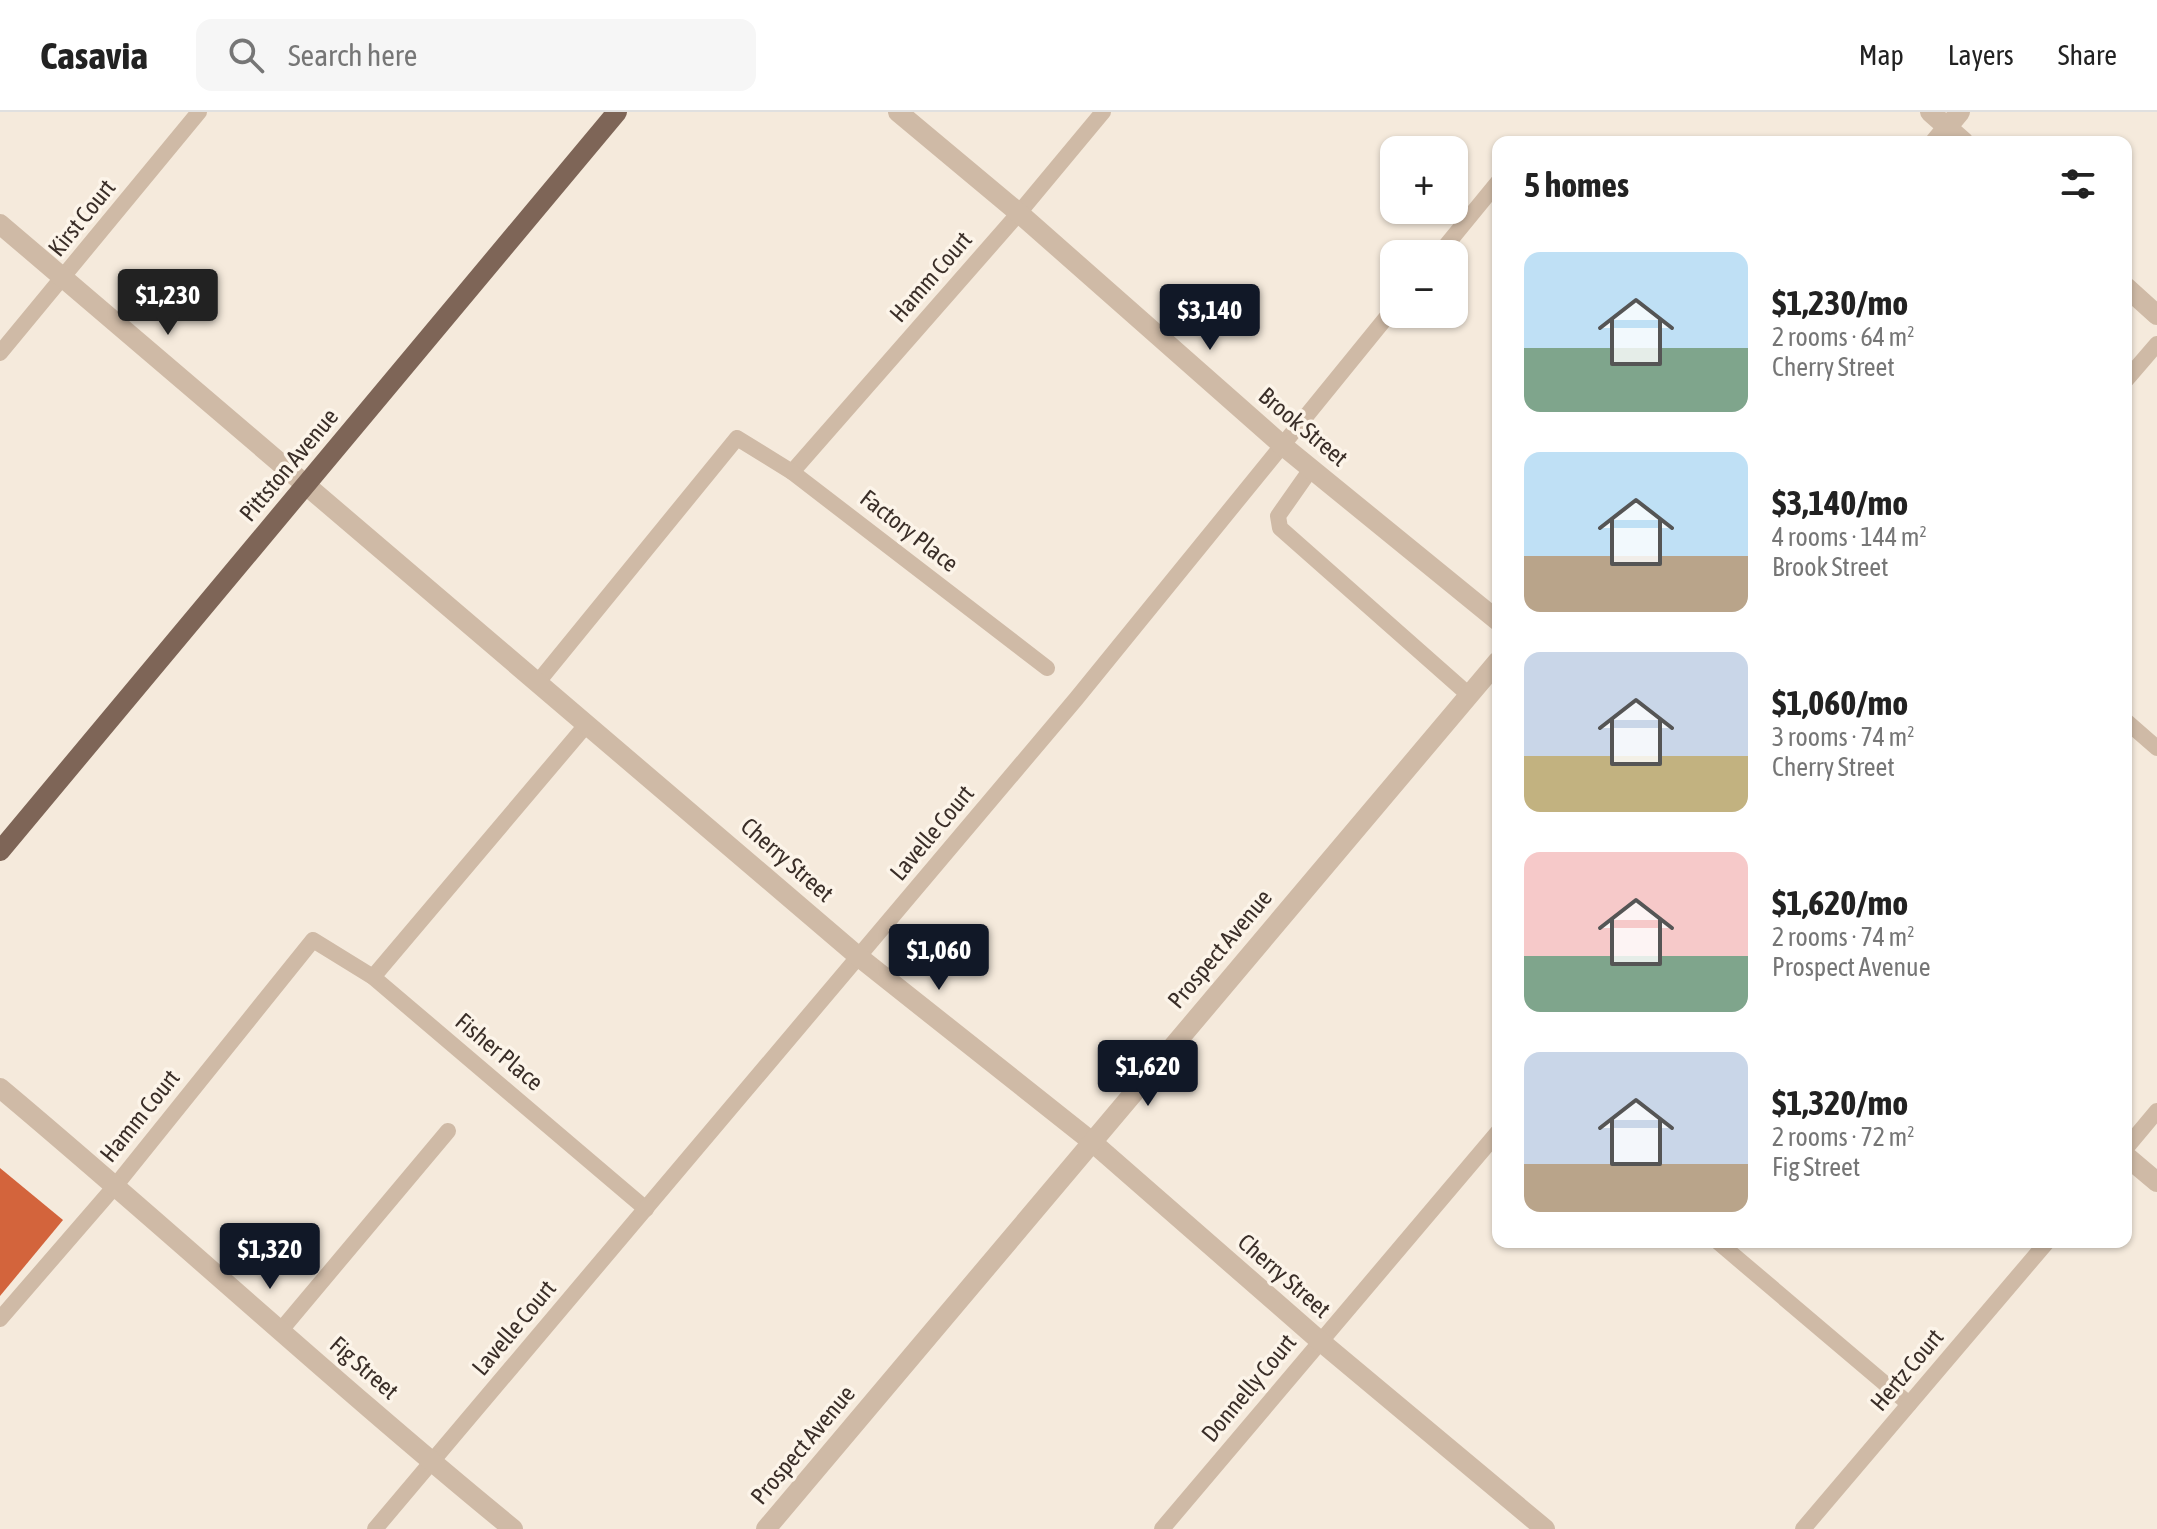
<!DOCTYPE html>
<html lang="en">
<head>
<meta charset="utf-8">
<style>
	body { margin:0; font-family:"Asap Condensed",sans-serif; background:#f6f6f6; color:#222; height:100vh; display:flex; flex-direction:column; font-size:30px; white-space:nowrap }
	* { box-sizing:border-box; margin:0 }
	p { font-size:26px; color:#767676 }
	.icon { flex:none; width:44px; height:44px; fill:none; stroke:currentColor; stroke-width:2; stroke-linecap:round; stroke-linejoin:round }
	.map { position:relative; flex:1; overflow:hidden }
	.drawer { position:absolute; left:1492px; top:24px; width:640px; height:1112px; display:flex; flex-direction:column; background:#fff; border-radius:16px; box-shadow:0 2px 6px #0004 }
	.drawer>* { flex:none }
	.controls { position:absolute; left:1380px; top:24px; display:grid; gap:16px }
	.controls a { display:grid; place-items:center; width:88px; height:88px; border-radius:16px; background:#fff; box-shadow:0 2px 6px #0004; font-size:40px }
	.price { position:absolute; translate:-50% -68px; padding:0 18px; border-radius:8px; background:#111827; color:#fff; font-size:26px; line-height:52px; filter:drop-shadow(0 2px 4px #0008) }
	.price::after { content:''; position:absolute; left:50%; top:48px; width:24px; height:18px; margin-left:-12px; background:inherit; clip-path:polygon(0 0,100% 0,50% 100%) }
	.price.active { background:#222; color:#fff }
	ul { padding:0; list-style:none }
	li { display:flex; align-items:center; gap:24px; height:200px; padding:0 32px }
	li span { display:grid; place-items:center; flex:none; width:224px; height:160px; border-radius:16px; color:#555 }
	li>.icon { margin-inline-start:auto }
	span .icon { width:96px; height:96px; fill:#fffc; stroke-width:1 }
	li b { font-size:34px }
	h2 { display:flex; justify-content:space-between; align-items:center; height:96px; padding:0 32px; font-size:34px }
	header { display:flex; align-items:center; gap:48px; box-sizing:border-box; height:112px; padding:0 40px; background:#fff; border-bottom:2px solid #e0e0e0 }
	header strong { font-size:38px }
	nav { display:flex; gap:44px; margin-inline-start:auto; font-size:28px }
	.search { width:560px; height:72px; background:#f6f6f6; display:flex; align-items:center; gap:20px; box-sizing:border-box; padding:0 28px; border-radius:16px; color:#767676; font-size:30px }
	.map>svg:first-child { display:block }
	.building { fill:#d3643c }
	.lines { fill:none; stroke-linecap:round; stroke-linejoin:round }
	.lane { stroke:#cfbaa6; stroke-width:16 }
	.street { stroke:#cfbaa6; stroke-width:20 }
	.primary { stroke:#7e6557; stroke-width:20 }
	.labels { text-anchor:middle; stroke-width:7; stroke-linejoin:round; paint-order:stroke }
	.street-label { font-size:24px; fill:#3a2e28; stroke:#fcf4e9 }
</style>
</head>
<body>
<header>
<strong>Casavia</strong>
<div class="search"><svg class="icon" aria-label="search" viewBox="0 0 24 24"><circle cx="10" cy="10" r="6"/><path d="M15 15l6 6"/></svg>Search here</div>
<nav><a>Map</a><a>Layers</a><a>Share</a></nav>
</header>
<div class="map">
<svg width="2157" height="1417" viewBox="0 0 2157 1417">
	<rect width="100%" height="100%" fill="#f5eadc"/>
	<path class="building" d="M0,1056L63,1108L0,1184Z"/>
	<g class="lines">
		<g class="lane">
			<path d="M1439,142L1498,70"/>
			<path d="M0,241L199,0"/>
			<path d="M2126,268L2157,232"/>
			<path d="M1311,357L1278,404L1280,416L1469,583"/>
			<path d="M792,360L1019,101L1103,0"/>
			<path d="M538,570L737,326L792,360L1047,556"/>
			<path d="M2126,609L2157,636"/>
			<path d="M373,865L587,612"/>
			<path d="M2126,1036L2157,999"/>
			<path d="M1718,1130L1909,1292"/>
			<path d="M0,1207L116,1073L313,828L373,865L646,1097"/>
			<path d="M281,1218L448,1019"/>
			<path d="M375,1417L1076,587L1394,196"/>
			<path d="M1162,1417L1498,1020"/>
			<path d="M1803,1417L2047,1130"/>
		</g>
		<g class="street">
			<path d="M898,0L1019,101L1282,333L1498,509"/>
			<path d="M1930,0L1964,30"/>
			<path d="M1935,30L1960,0"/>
			<path d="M0,112L859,845L1091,1029L1320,1229L1545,1417"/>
			<path d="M2126,175L2157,203"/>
			<path d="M0,976C173,1121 338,1274 513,1417"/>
			<path d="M2126,1044L2157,1070"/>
			<path d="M766,1417L1498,549"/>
		</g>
		<path class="primary" d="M0,739L617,0"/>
	</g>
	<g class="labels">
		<g class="street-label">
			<text transform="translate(82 106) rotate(-51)" y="8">Kirst Court</text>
			<text transform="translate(931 165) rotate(-49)" y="8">Hamm Court</text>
			<text transform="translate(1303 315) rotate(40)" y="8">Brook Street</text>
			<text transform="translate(289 353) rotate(-50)" y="8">Pittston Avenue</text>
			<text transform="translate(909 419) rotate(38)" y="8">Factory Place</text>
			<text transform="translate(932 721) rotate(-50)" y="8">Lavelle Court</text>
			<text transform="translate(787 748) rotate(41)" y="8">Cherry Street</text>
			<text transform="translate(1220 837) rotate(-50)" y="8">Prospect Avenue</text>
			<text transform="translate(499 940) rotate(40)" y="8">Fisher Place</text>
			<text transform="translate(140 1004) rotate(-51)" y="8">Hamm Court</text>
			<text transform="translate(1284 1164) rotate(41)" y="8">Cherry Street</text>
			<text transform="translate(514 1216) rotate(-50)" y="8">Lavelle Court</text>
			<text transform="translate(364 1256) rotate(41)" y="8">Fig Street</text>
			<text transform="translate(1907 1258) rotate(-50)" y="8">Hertz Court</text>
			<text transform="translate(1249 1276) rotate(-50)" y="8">Donnelly Court</text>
			<text transform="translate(803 1333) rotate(-50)" y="8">Prospect Avenue</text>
		</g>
	</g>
</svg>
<div class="controls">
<a>+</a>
<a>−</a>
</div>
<b class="price active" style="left:168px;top:225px">$1,230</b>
<b class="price" style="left:1210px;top:240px">$3,140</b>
<b class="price" style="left:939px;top:880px">$1,060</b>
<b class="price" style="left:1148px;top:996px">$1,620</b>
<b class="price" style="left:270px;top:1179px">$1,320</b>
<section class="drawer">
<h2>5 homes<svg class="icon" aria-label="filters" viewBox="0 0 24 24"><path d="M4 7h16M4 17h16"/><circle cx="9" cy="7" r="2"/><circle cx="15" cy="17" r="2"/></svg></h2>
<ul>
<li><span style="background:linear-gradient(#bfe0f5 60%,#7fa58c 0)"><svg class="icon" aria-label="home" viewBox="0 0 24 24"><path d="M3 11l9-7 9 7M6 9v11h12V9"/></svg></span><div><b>$1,230/mo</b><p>2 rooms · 64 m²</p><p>Cherry Street</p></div></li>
<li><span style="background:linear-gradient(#bfe0f5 65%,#b9a48a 0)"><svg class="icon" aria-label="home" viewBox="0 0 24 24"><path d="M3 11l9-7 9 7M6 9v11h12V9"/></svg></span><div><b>$3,140/mo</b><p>4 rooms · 144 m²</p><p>Brook Street</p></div></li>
<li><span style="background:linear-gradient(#c9d6e8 65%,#c2b280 0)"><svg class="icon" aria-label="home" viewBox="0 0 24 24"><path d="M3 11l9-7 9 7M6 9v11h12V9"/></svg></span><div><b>$1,060/mo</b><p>3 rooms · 74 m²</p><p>Cherry Street</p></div></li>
<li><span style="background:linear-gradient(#f6c9c9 65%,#7fa58c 0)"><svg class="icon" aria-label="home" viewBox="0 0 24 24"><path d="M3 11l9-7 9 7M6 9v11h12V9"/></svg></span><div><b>$1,620/mo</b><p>2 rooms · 74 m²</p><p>Prospect Avenue</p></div></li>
<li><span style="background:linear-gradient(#c9d6e8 70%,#b9a48a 0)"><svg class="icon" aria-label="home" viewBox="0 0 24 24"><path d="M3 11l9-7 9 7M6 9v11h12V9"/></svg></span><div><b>$1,320/mo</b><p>2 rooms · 72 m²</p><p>Fig Street</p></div></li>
</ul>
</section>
</div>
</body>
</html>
